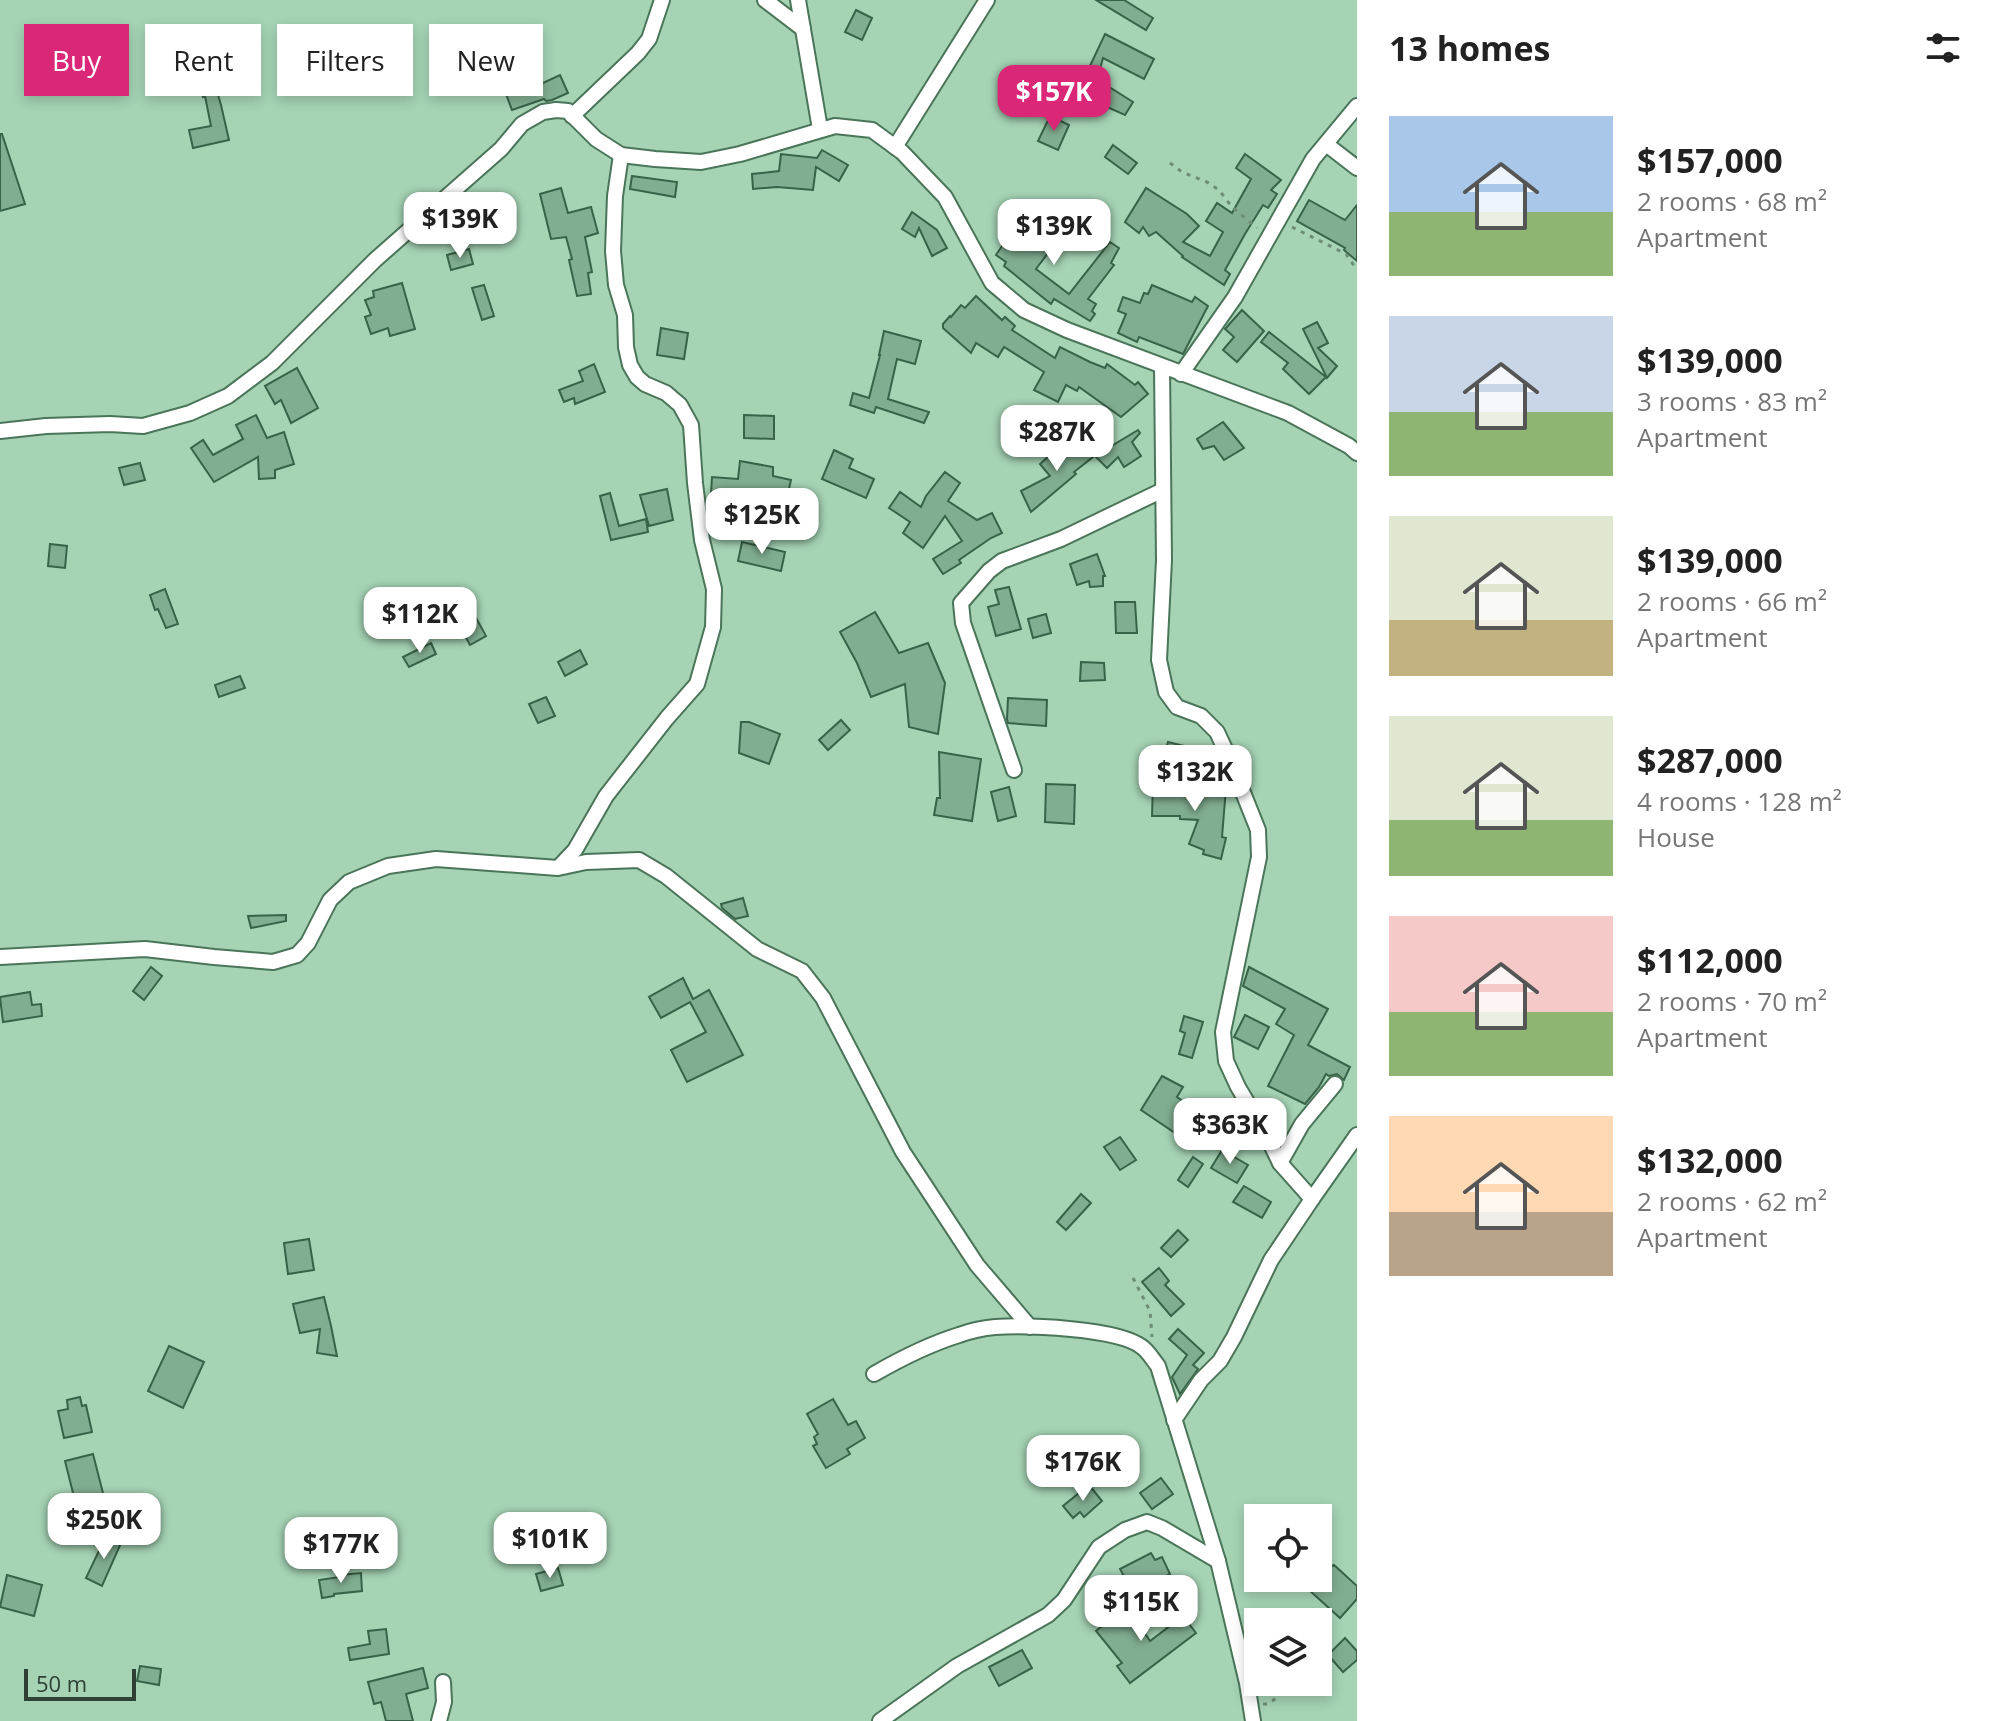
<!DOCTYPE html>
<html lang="en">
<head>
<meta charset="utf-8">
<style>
	body { margin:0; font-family:"Open Sans",sans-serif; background:#f6f6f6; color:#222; height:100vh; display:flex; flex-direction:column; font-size:30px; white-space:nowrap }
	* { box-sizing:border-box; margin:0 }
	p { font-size:26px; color:#767676 }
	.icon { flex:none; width:44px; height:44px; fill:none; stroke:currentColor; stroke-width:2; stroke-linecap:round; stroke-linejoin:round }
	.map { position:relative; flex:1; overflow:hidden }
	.details { display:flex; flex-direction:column; background:#fff; width:640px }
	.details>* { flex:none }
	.guide { position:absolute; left:24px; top:24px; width:760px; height:72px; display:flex; gap:16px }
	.fabs { position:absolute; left:1244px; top:1504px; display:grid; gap:16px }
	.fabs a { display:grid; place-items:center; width:88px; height:88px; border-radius:0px; background:#fff; box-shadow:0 4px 12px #0003; font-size:40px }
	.scale { position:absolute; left:24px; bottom:20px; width:112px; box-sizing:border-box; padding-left:8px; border:4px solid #2e4134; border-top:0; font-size:22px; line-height:28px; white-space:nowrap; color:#2e4134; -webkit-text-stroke:6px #a5d3b4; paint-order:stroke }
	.price { position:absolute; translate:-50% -68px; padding:0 18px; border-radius:16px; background:#fff; color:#222; font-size:26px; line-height:52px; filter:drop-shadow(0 2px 4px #0008) }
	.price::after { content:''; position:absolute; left:50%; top:48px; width:24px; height:18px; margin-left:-12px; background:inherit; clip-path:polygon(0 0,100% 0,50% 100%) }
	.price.active { background:#db2777; color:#fff }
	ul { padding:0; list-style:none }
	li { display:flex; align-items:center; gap:24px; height:200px; padding:0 32px }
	li span { display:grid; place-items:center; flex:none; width:224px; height:160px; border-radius:0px; color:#555 }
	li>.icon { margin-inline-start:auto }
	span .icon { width:96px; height:96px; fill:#fffc; stroke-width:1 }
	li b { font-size:34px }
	h2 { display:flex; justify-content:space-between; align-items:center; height:96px; padding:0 32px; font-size:34px }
	.chip { padding:0 28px; border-radius:0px; background:#fff; box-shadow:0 4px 12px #0003; font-size:28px; line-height:72px }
	.chip.active { background:#db2777; color:#fff }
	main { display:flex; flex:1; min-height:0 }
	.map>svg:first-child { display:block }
	.building { fill:#81ae90; stroke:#386348; stroke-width:2 }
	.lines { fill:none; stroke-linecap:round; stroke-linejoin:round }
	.minor-casing { stroke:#4a7559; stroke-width:18 }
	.path { stroke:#6c8d77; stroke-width:3; stroke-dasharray:4 6; stroke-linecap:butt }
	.minor { stroke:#fff; stroke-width:14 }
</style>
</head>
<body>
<main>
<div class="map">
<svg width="1357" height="1721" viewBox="0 0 1357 1721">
	<rect width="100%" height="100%" fill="#a5d3b4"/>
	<g class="building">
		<path d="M1096,0H1124L1153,18L1146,30Z"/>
		<path d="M856,10L872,18L862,40L845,32Z"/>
		<path d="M1105,34L1154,59L1144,79L1103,58L1095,87L1098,80L1133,102L1125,115L1089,99L1094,89L1080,84L1086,67L1089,68Z"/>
		<path d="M208,60L221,105L229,140L193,148L189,130L211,126L205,96L203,97L193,65Z"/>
		<path d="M1026,68L1051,86L1036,107L1011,89Z"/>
		<path d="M560,75L568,93L552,100L546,101L544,99L512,110L506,94L529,86L530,89Z"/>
		<path d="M1050,116L1069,125L1058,150L1038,141Z"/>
		<path d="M0,134H2L25,204L0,211Z"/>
		<path d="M1113,145L1137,163L1128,174L1105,157Z"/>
		<path d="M822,150L848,165L839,181L816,167L813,190L777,187L753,189L752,174L779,171L781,154L817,158Z"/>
		<path d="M1245,154L1281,180L1271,190L1277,194L1268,208L1263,205L1245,234L1225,270L1230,274L1224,285L1182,257L1183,256L1156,232L1149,236L1143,227L1139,233L1125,222L1146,188L1187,214L1199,226L1183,242L1210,256L1223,232L1206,221L1217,203L1232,213L1251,179L1236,168Z"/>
		<path d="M632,176L677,182L675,197L630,189Z"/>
		<path d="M561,188L568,213L591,207L598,233L585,237L592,272L588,273L591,294L577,296L569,260L572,259L566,237L551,239L540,194Z"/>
		<path d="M504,195L512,211L490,221L483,205Z"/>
		<path d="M1309,200L1345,220L1357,205V261L1344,250L1345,248L1297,221Z"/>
		<path d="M912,212L937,230L947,248L932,256L919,228L915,237L902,229Z"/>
		<path d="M1055,219L1067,228L1036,269L1069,294L1110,242L1119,248L1111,263L1114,265L1088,299L1096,304L1092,311L1095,314L1090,321L1054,299L1051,304L1004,266L1006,262L996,255L1006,240L1016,246L1030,220L1047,229Z"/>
		<path d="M469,249L473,264L451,270L447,255Z"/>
		<path d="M402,283L415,329L390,336L388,328L371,334L365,317L371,315L365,300L374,297L373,291Z"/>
		<path d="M484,285L494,316L482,320L472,288Z"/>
		<path d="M1152,285L1192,302L1195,297L1208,306L1183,354L1139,337L1137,342L1118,333L1126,314L1118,311L1123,297L1140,303L1144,293L1148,294Z"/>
		<path d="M976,296L1002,320L1005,317L1015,326L1012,330L1055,358L1060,347L1090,362L1105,368L1107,364L1135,385L1138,382L1148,394L1121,417L1079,387L1077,391L1066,385L1058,402L1034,390L1044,372L1004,347L998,357L976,343L971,353L943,328V324L950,316L951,317L961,305L965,308Z"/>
		<path d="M1242,310L1264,331L1237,362L1223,350L1234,337L1225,329Z"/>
		<path d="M1317,322L1328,343L1318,348L1337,366L1327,378L1303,329Z"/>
		<path d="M661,328L688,333L684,359L657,355Z"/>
		<path d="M884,331L921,341L915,364L897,359L888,399L929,412L924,423L876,407L874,413L850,405L853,393L869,398L880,355H879Z"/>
		<path d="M1269,332L1326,377L1309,394L1283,369L1288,363L1261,342Z"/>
		<path d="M594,364L605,392L575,404L574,398L564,402L559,390L583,381L579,371Z"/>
		<path d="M297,368L318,408L291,423L281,400L275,404L265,386Z"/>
		<path d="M256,415L267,438L284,432L294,464L275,470V478L259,479L258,457L214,482L191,448L203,440L213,455L243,439L236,425Z"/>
		<path d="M744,415L774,416V439L744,438Z"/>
		<path d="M1223,422L1244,448L1224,460L1214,446L1203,449L1197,439Z"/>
		<path d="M1138,430L1140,433L1132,442L1141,456L1124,467L1118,457L1107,468L1095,456Z"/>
		<path d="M1077,438L1093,457L1074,472L1076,474L1031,512L1021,491L1050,476L1040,464L1061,445L1065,449Z"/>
		<path d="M834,450L853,459L849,468L874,479L866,498L822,479Z"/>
		<path d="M740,461L773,467V476L791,480L785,506L773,505L774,499L711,494L712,477L738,479Z"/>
		<path d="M140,463L145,480L124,485L119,468Z"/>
		<path d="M945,472L960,483L948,501L977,520L992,513L1002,533L991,538L959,560L961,563L943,574L933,559L962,541L945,516L923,548L903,533L910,522L889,508L900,492L921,507L926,496Z"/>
		<path d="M667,489L673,520L649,526L640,495Z"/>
		<path d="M610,493L619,526L646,519L648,532L611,540L600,496Z"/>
		<path d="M742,542L785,552L781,571L738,561Z"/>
		<path d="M50,544L67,546L65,568L48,566Z"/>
		<path d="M1097,554L1105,576H1103V586L1090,587L1089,581L1077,585L1070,564Z"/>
		<path d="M1009,587L1021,629L996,636L988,607L999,604L995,590Z"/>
		<path d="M165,589L178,624L166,628L158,609L155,610L150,595Z"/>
		<path d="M1115,602H1135L1137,633H1116Z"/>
		<path d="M875,612L899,653L928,643L945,683L938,734L909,727L905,684L871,697L857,663L840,632Z"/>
		<path d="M1046,614L1051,633L1033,638L1028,619Z"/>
		<path d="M475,616L486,636L470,645L459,625Z"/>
		<path d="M431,643L436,654L409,667L403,657Z"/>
		<path d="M580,650L587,664L565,676L558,662Z"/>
		<path d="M1081,662L1104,663L1105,680L1080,681Z"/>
		<path d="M240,676L245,688L219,697L215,685Z"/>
		<path d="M546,697L555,716L538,723L529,704Z"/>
		<path d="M1008,698L1047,700L1046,726L1008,723L1007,719Z"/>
		<path d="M841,720L850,730L828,750L819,740Z"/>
		<path d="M741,722H749L780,734L769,764L739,753Z"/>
		<path d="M1168,742L1192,748L1186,770L1162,764Z"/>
		<path d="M939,752L981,759L972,821L934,815L937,798H940Z"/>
		<path d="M1046,784L1075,785L1074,824L1045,822Z"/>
		<path d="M1153,785L1226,788L1222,837L1226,838L1221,859L1203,854L1204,850L1189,844L1198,820L1180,819V816H1152Z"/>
		<path d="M1009,787L1016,816L998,821L991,792Z"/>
		<path d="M743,898L748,916L735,919L722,908L721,904Z"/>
		<path d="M286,915V921L251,928L248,916Z"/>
		<path d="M151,967L162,976L144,1000L133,991Z"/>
		<path d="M1249,967L1328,1009L1308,1045L1350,1067L1344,1080L1337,1074L1329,1076L1326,1074L1319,1087L1305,1104L1268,1086L1294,1035L1276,1024L1285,1009L1243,986Z"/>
		<path d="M683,978L693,999L709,990L743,1055L687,1082L671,1050L706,1032L690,1002L661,1018L649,997Z"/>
		<path d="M30,992L32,1005L41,1004L42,1016L3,1022L0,997Z"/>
		<path d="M1245,1015L1269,1027L1258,1049L1234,1037Z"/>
		<path d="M1184,1016L1203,1022L1192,1058L1179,1054L1185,1033L1180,1031Z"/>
		<path d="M1162,1076L1183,1087L1177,1097L1198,1112L1181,1137L1141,1110Z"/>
		<path d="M1120,1137L1136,1160L1120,1170L1104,1147Z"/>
		<path d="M1222,1150L1248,1165L1237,1183L1211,1168Z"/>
		<path d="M1193,1157L1203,1164L1188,1187L1178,1180Z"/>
		<path d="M1244,1186L1271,1202L1262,1218L1233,1202Z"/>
		<path d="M1081,1194L1091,1203L1066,1230L1057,1222Z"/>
		<path d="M1178,1230L1188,1240L1171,1257L1161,1248Z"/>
		<path d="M309,1239L314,1270L288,1274L284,1243Z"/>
		<path d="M1159,1268L1169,1281L1165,1285L1184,1304L1171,1316L1142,1282Z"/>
		<path d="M324,1297L331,1326L337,1356L317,1353L320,1329L300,1333L293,1304Z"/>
		<path d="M1178,1329L1204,1353L1193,1365L1198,1369L1180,1394L1172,1377L1187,1355L1169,1339Z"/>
		<path d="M169,1346L204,1362L183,1408L148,1391Z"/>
		<path d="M80,1397L82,1406L86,1405L92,1432L64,1438L58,1411L68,1409L67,1400Z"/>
		<path d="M833,1399L848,1425L856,1421L865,1438L847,1449L850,1454L826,1468L813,1446L817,1444L814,1437L818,1434L807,1414Z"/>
		<path d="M93,1454L105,1501L77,1509L65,1461Z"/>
		<path d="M1161,1478L1173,1494L1152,1509L1140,1493Z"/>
		<path d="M1089,1485L1102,1501L1084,1517L1080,1512L1073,1518L1063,1506Z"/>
		<path d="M106,1536L121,1543L102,1586L86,1578Z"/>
		<path d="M1151,1553L1155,1560L1162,1557L1170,1574L1148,1586L1145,1581L1131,1589L1120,1569Z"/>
		<path d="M1331,1565L1333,1566L1334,1565L1357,1586V1599L1340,1618L1309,1590Z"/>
		<path d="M558,1568L563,1585L541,1591L536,1574Z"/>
		<path d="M361,1573L362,1591L334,1594V1596L322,1598L319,1580L340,1577V1575Z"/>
		<path d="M7,1575L42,1585L34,1616L0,1607Z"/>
		<path d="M1127,1606L1150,1641L1183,1616L1196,1633L1130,1683L1117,1666L1122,1663L1096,1631Z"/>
		<path d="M386,1629L389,1654L350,1660L348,1648L370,1644L368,1631Z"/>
		<path d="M1345,1638L1357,1651V1660L1343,1672L1328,1655Z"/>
		<path d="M1022,1650L1032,1668L999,1686L989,1667Z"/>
		<path d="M140,1666L161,1669L159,1685L137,1681Z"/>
		<path d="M423,1668L428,1688L406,1694L413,1721H386L381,1702L374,1704L368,1682Z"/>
	</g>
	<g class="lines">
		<g class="minor-casing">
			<g id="minor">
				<path d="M765,0L803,29"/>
				<path d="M798,0L820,129"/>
				<path d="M572,116L638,53L649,39L662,0"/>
				<path d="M1326,144L1357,168"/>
				<path d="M895,147L987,0"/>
				<path d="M1162,367L1164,560L1159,660L1166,692L1177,707L1201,716L1217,732L1230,760L1258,830L1259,857L1223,1032L1226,1061L1238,1087L1267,1136L1280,1163L1312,1199L1271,1260L1234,1337L1220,1361L1201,1380L1174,1420"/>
				<path d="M1181,374L1235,297L1313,159L1357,106"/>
				<path d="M0,431L46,426L110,424L143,426L190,413L228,396L272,363L375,260L501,149L522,124L543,112L556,110L568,111L596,139L621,155L655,159L701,162L740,154L835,126L872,130L902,152L945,197L992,283L1024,310L1067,330L1288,413L1349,446L1357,453"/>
				<path d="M1014,770L963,623L961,603L989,571L1002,561L1061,539L1163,490"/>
				<path d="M559,867L575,850L606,796L667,718L697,684L713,627L714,589L702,540L695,483L691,425L680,405L666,393L645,384L637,377L630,365L626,347L625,315L616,285L613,251L615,196L621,155"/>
				<path d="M0,957L145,949L214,957L273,962L297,955L308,943L330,900L349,882L388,866L436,859L558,868L586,862L639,860L666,876L757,949L802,971L823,998L903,1152L977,1265L1030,1327"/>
				<path d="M1280,1163L1302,1124L1335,1084"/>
				<path d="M1312,1199L1357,1135"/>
				<path d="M874,1374C900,1359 930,1344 959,1335C970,1331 984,1328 995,1327C1026,1325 1118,1328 1142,1347C1148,1351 1153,1360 1158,1366L1218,1561L1247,1683L1253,1721"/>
				<path d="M439,1721L444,1702L443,1682"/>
				<path d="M880,1721L957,1666L1048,1615L1064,1600L1099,1547L1125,1530L1147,1522L1162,1528L1218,1561"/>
			</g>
		</g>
		<g class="path">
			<path d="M1170,163L1182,172L1207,182L1219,190L1232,207L1257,228"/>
			<path d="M1292,227L1346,254L1357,270"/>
			<path d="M1133,1278L1150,1311L1152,1337"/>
			<path d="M1318,1670L1331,1663"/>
			<path d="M1263,1704H1268L1298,1682"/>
		</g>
		<use href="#minor" class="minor"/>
	</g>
</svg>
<div class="fabs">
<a><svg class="icon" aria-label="locate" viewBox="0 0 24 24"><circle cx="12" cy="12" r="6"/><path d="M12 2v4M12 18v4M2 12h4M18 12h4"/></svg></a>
<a><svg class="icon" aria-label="layers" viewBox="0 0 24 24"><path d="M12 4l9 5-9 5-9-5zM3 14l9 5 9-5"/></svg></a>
</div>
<div class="scale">50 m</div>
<b class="price active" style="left:1054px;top:133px">$157K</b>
<b class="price" style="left:460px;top:260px">$139K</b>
<b class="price" style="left:1054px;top:267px">$139K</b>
<b class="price" style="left:1057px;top:473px">$287K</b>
<b class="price" style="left:762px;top:556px">$125K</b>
<b class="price" style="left:420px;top:655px">$112K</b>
<b class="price" style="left:1195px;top:813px">$132K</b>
<b class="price" style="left:1230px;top:1166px">$363K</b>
<b class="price" style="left:1083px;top:1503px">$176K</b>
<b class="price" style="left:104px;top:1561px">$250K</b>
<b class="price" style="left:550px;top:1580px">$101K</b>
<b class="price" style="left:341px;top:1585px">$177K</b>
<b class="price" style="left:1141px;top:1643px">$115K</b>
<div class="guide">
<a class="chip active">Buy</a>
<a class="chip">Rent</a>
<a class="chip">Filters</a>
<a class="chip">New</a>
</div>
</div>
<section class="details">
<h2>13 homes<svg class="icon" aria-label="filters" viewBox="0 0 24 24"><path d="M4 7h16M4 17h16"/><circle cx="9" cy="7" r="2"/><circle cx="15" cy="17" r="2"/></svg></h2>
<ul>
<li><span style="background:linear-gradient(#a9c7e8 60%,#8fb573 0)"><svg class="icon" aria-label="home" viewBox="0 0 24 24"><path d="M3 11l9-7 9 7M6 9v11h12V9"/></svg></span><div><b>$157,000</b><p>2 rooms · 68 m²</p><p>Apartment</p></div></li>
<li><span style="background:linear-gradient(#c9d6e8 60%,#8fb573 0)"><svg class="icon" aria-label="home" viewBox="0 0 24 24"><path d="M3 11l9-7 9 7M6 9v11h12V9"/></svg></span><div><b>$139,000</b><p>3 rooms · 83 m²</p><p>Apartment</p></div></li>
<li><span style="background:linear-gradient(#dfe7d0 65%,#c2b280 0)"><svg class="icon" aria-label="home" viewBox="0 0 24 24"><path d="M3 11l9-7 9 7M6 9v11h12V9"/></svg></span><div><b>$139,000</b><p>2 rooms · 66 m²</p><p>Apartment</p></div></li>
<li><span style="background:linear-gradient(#dfe7d0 65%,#8fb573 0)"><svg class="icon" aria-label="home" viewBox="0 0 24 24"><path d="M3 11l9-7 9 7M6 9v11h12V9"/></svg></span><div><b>$287,000</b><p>4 rooms · 128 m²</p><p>House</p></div></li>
<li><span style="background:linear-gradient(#f6c9c9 60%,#8fb573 0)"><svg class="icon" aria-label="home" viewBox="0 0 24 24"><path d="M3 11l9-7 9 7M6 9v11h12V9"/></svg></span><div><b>$112,000</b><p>2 rooms · 70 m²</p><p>Apartment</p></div></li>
<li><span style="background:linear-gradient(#ffd9b3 60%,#b9a48a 0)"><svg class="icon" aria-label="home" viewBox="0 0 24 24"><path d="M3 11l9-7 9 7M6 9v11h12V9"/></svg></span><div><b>$132,000</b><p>2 rooms · 62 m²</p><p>Apartment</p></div></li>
</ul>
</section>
</main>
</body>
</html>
